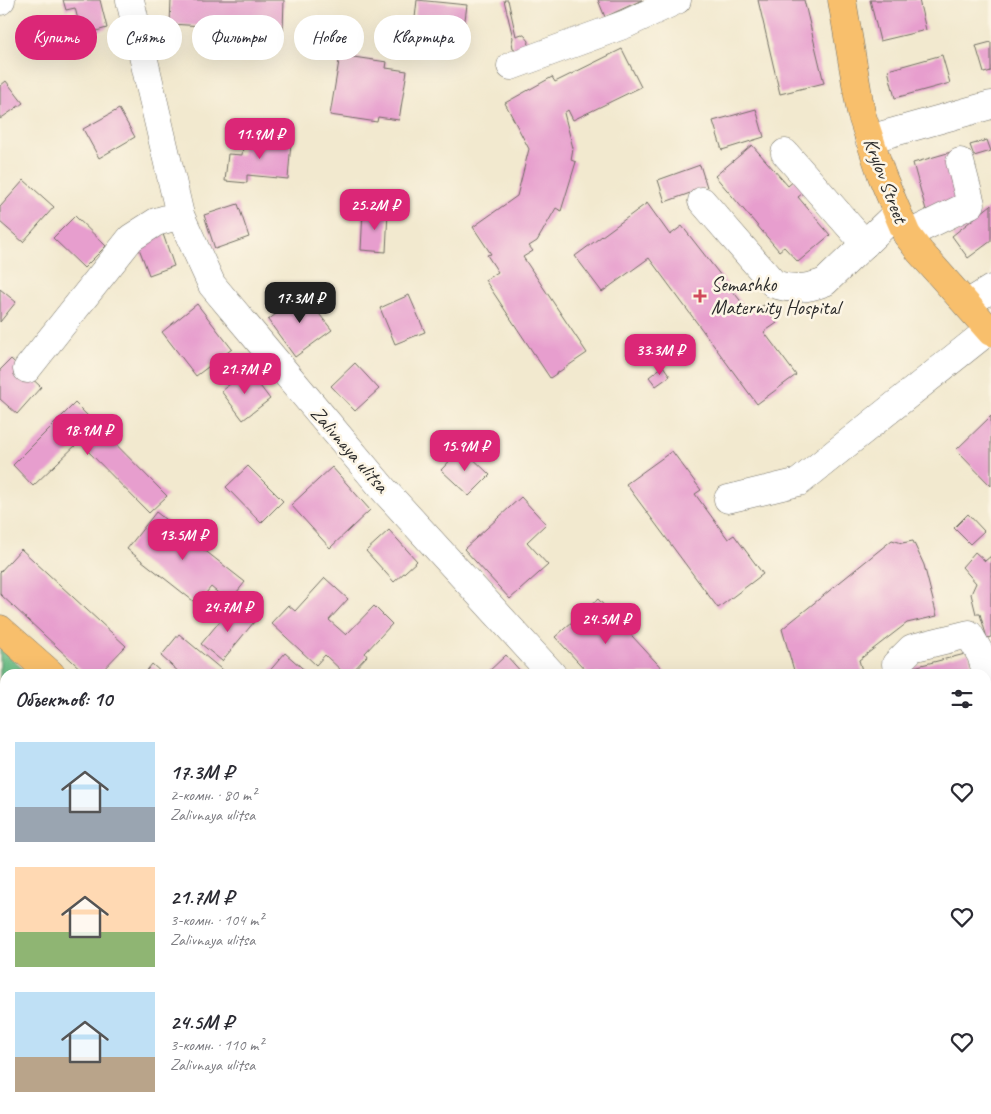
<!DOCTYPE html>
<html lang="ru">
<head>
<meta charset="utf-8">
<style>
	body { margin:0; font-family:Caveat,sans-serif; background:#f7f7f7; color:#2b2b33; height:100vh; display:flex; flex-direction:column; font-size:19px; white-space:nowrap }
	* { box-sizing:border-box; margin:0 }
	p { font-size:16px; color:#7c7c81 }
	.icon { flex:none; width:28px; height:28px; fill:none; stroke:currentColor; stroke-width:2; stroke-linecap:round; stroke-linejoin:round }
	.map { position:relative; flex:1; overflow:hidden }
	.panel { position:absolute; left:0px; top:669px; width:991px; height:446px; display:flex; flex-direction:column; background:#fff; border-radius:15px 15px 0 0; box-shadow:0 5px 20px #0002 }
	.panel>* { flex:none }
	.guide { position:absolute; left:15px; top:15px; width:500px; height:45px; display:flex; gap:10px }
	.price { position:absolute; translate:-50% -42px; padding:0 11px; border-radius:10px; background:#db2777; color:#fff; font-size:16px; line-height:32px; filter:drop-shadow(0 1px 2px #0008) }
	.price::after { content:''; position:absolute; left:50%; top:30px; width:15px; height:11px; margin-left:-8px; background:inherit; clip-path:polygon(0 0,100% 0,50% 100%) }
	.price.active { background:#222; color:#fff }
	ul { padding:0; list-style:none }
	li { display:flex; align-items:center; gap:15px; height:125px; padding:0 15px }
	li span { display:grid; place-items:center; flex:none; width:140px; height:100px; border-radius:0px; color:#555 }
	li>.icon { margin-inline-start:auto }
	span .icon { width:60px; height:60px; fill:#fffc; stroke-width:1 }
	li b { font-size:21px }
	h2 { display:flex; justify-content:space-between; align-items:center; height:60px; padding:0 15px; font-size:21px }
	.pill { padding:0 18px; border-radius:22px; background:#fff; box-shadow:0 5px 20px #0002; font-size:18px; line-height:45px }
	.pill.active { background:#db2777; color:#fff }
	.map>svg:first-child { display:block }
	.forest { fill:#6fbe88; stroke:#4d745a }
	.water { fill:#6fbbe8; stroke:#4d738a }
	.building { fill:#e79ece }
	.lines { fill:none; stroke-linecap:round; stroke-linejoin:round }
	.minor-casing { stroke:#716e64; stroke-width:29 }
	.major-casing { stroke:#716e64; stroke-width:29 }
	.minor { stroke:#fff; stroke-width:28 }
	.major { stroke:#f8bf6c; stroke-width:28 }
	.poi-dot { fill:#d1495b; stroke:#fcf5e5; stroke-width:2 }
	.labels { text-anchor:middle; stroke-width:5; stroke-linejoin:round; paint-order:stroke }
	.street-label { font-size:20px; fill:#2b2b2b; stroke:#fcf5e5 }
	.poi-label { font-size:20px; fill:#2b2b2b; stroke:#fcf5e5; text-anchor:start }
</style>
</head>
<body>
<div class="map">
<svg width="991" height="1114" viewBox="0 0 991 1114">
	<rect width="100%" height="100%" fill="#fcf5e5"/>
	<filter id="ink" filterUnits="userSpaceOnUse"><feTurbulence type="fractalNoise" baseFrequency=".02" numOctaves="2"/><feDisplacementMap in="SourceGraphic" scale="10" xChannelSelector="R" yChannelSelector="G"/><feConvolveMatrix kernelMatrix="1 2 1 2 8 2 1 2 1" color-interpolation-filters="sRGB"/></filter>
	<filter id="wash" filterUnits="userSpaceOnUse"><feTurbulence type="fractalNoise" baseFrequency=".0096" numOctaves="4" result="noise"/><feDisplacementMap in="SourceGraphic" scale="20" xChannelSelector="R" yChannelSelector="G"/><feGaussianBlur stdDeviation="1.12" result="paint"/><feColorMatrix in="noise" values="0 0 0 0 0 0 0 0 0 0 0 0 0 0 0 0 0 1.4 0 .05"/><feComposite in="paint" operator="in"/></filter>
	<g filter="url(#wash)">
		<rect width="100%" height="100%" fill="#f2e9cf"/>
		<g class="forest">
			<path d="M0,648L28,674H5V719L0,714Z"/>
			<path d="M0,845L5,859V1110H99L101,1114H5L0,1100Z"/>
			<path d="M168,1110H242L239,1114H170Z"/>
			<path d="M303,1110H402L400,1114H301Z"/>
		</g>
		<g class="water">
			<path d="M0,714L5,719V859L0,845Z"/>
			<path d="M99,1110H168L170,1114H101Z"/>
		</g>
		<g id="blocks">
			<g class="building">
				<path d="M63,0H100L107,28L82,35L75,8L66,10Z"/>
				<path d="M171,0H284L283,31L170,24Z"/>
				<path d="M417,0L467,5L462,42L413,36Z"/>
				<path d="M504,0H508L516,36L522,34L525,36L529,41L528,48L518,51L513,48L512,42L513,38Z"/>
				<path d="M598,0H642L605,17Z"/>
				<path d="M758,0H804L824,83L780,94Z"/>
				<path d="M870,0H919L926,30L880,41Z"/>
				<path d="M991,42V71L984,73L976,46Z"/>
				<path d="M622,49L641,87L573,120L568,110L564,113L573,148L571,160L576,162L561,211L556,208L537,241L529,246L533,251L523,257L587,353L550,378L485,280L498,272L487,255L491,254L473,227L517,196L529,149L505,103L552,77L555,82Z"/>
				<path d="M340,55L387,62L386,68L407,71L399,120L378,117L377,122L330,115Z"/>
				<path d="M942,55L950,83L895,98L888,70Z"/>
				<path d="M6,81L23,103L0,119V86Z"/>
				<path d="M119,109L135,137L99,158L83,129Z"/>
				<path d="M756,109L764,137L722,150L713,121Z"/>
				<path d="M244,137L291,142L288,179L247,175V183L225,181L228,154L242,155Z"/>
				<path d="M987,140L991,151L974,156L970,145Z"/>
				<path d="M752,145L788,186L797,178L807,190L798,197L830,235L798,262L784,247L779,251L715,176Z"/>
				<path d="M951,152L964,199L926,210L913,163Z"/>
				<path d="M700,165L707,187L665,202L658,180Z"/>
				<path d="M24,180L54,207L23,242L0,222V207Z"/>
				<path d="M647,203L670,235L682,226L750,313L764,305L777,323L764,332L796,375L757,404L649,258L602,292L575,256Z"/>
				<path d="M238,204L249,237L215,249L204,215Z"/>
				<path d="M991,205V241L968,258L952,236Z"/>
				<path d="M363,210L388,211L386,252L361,250Z"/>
				<path d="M75,216L106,246L84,268L53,238Z"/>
				<path d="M163,234L174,266L149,275L137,243Z"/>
				<path d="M0,289L16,302L0,322Z"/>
				<path d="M308,290L320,307L316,310L332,330L295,357L268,320Z"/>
				<path d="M409,295L425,332L395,344L380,308Z"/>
				<path d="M197,304L232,349L196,376L162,332Z"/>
				<path d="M11,359L41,387L17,414L0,399V370Z"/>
				<path d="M355,363L379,389L355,411L331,386Z"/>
				<path d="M663,366L670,376L656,386L649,377Z"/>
				<path d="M248,370L270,399L243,420L221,391Z"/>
				<path d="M75,403L167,496L149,513L79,442L33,486L13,465Z"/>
				<path d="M991,416V486L956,450Z"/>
				<path d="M462,448L490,475L469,496L441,470Z"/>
				<path d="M672,451L701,490L695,494L728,539L734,535L763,574L718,608L626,484Z"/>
				<path d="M248,466L283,501L261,523L226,487Z"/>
				<path d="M332,467L370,510L330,548L291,505Z"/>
				<path d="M521,497L546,524L527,542L548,565L510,599L464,549Z"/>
				<path d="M156,512L245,582L229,602L211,587L197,604L127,549Z"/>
				<path d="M968,514L984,531L970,544L954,528Z"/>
				<path d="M389,530L417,561L394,582L366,551Z"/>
				<path d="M892,540L902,543L913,541L924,565L937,616L907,623L859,660L863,674H807L806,672L795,674L782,629Z"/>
				<path d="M21,549L126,646L99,674H86L0,594V572Z"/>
				<path d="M975,552L985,561L991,556V637L987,638L980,614H976L971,594L976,583L962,567Z"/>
				<path d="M325,578L348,599L329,620L346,635L374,606L392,624L365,653L367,656L350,674H345L325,655L316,665L271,623L288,605L295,611Z"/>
				<path d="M598,599L667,674H589L555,637Z"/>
				<path d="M234,604L254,622L222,661L201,644Z"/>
				<path d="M179,634L227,674H181L161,656Z"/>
				<path d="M285,653L309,674H267Z"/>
				<path d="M969,653L974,674H907L906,669Z"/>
				<path d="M506,655L523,674H486Z"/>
				<path d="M152,664L163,674H144Z"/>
				<path d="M991,847V943H986V848Z"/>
				<path d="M986,1003L991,1004L990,1087H986Z"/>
				<rect x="579" y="1110" width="69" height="4"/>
				<rect x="710" y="1110" width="42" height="4"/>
			</g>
		</g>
	</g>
	<g filter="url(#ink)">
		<use href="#blocks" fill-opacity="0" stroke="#716e64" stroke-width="1"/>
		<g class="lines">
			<g class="minor-casing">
				<g id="minor">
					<path d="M130,0L180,215L212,285L384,490L552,674"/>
					<path d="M0,1L1,0"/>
					<path d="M511,66L626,24L677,0"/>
					<path d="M869,139L991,105"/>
					<path d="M785,153L865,244"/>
					<path d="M702,201L774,284C792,290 807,289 825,282L897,213"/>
					<path d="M907,235L971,204L960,162"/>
					<path d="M967,304L991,289"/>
					<path d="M27,369L131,238L156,222L180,215"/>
					<path d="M728,499L799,482L989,330"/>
					<path d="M896,664L912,648L969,634L981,655L991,688"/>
					<path d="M986,736L991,734"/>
					<path d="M677,1110L678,1114"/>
					<path d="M269,1114L271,1110"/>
				</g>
			</g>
			<g class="major-casing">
				<g id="major">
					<path d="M842,0L861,113L882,176L901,221L907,235L920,252L991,332"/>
					<path d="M0,629L51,674"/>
					<path d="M986,781L991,780"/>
				</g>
			</g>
			<use href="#minor" class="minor"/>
			<use href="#major" class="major"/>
		</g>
	</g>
	<path class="poi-dot" d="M697.5 288.5h5v5h5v5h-5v5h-5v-5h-5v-5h5z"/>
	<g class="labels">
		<g class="street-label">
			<text transform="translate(886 180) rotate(69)" y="7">Krylov Street</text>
			<text transform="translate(350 449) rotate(49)" y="7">Zalivnaya ulitsa</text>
		</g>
		<g class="poi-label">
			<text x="711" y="291">Semashko<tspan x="711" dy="23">Maternity Hospital</tspan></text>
		</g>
	</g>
</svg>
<b class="price" style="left:260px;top:160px">11.9M ₽</b>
<b class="price" style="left:375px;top:231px">25.2M ₽</b>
<b class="price active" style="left:300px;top:324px">17.3M ₽</b>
<b class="price" style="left:660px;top:376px">33.3M ₽</b>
<b class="price" style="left:245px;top:395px">21.7M ₽</b>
<b class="price" style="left:88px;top:456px">18.9M ₽</b>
<b class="price" style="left:465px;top:472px">15.9M ₽</b>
<b class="price" style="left:183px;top:561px">13.5M ₽</b>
<b class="price" style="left:228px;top:633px">24.7M ₽</b>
<b class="price" style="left:606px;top:645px">24.5M ₽</b>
<div class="guide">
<a class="pill active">Купить</a>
<a class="pill">Снять</a>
<a class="pill">Фильтры</a>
<a class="pill">Новое</a>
<a class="pill">Квартира</a>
</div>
<section class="panel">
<h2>Объектов: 10<svg class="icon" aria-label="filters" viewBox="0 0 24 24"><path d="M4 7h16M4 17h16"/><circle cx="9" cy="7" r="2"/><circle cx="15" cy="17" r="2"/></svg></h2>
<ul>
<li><span style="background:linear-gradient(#bfe0f5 65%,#9aa5b1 0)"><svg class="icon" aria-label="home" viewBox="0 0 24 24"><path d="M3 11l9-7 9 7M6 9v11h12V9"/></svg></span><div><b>17.3M ₽</b><p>2-комн. · 80 m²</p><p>Zalivnaya ulitsa</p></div><svg class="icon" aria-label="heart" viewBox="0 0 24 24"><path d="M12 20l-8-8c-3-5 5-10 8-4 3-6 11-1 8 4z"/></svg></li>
<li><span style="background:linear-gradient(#ffd9b3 65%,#8fb573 0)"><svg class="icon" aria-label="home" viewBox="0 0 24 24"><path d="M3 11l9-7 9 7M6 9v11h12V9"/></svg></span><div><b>21.7M ₽</b><p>3-комн. · 104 m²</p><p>Zalivnaya ulitsa</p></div><svg class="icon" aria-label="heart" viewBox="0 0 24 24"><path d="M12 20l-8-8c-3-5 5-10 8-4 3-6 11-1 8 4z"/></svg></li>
<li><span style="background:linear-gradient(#bfe0f5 65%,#b9a48a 0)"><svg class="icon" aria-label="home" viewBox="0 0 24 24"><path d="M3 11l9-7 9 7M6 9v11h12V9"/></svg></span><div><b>24.5M ₽</b><p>3-комн. · 110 m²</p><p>Zalivnaya ulitsa</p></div><svg class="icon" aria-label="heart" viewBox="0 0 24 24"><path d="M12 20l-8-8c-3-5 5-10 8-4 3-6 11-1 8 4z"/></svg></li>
</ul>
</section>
</div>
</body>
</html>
